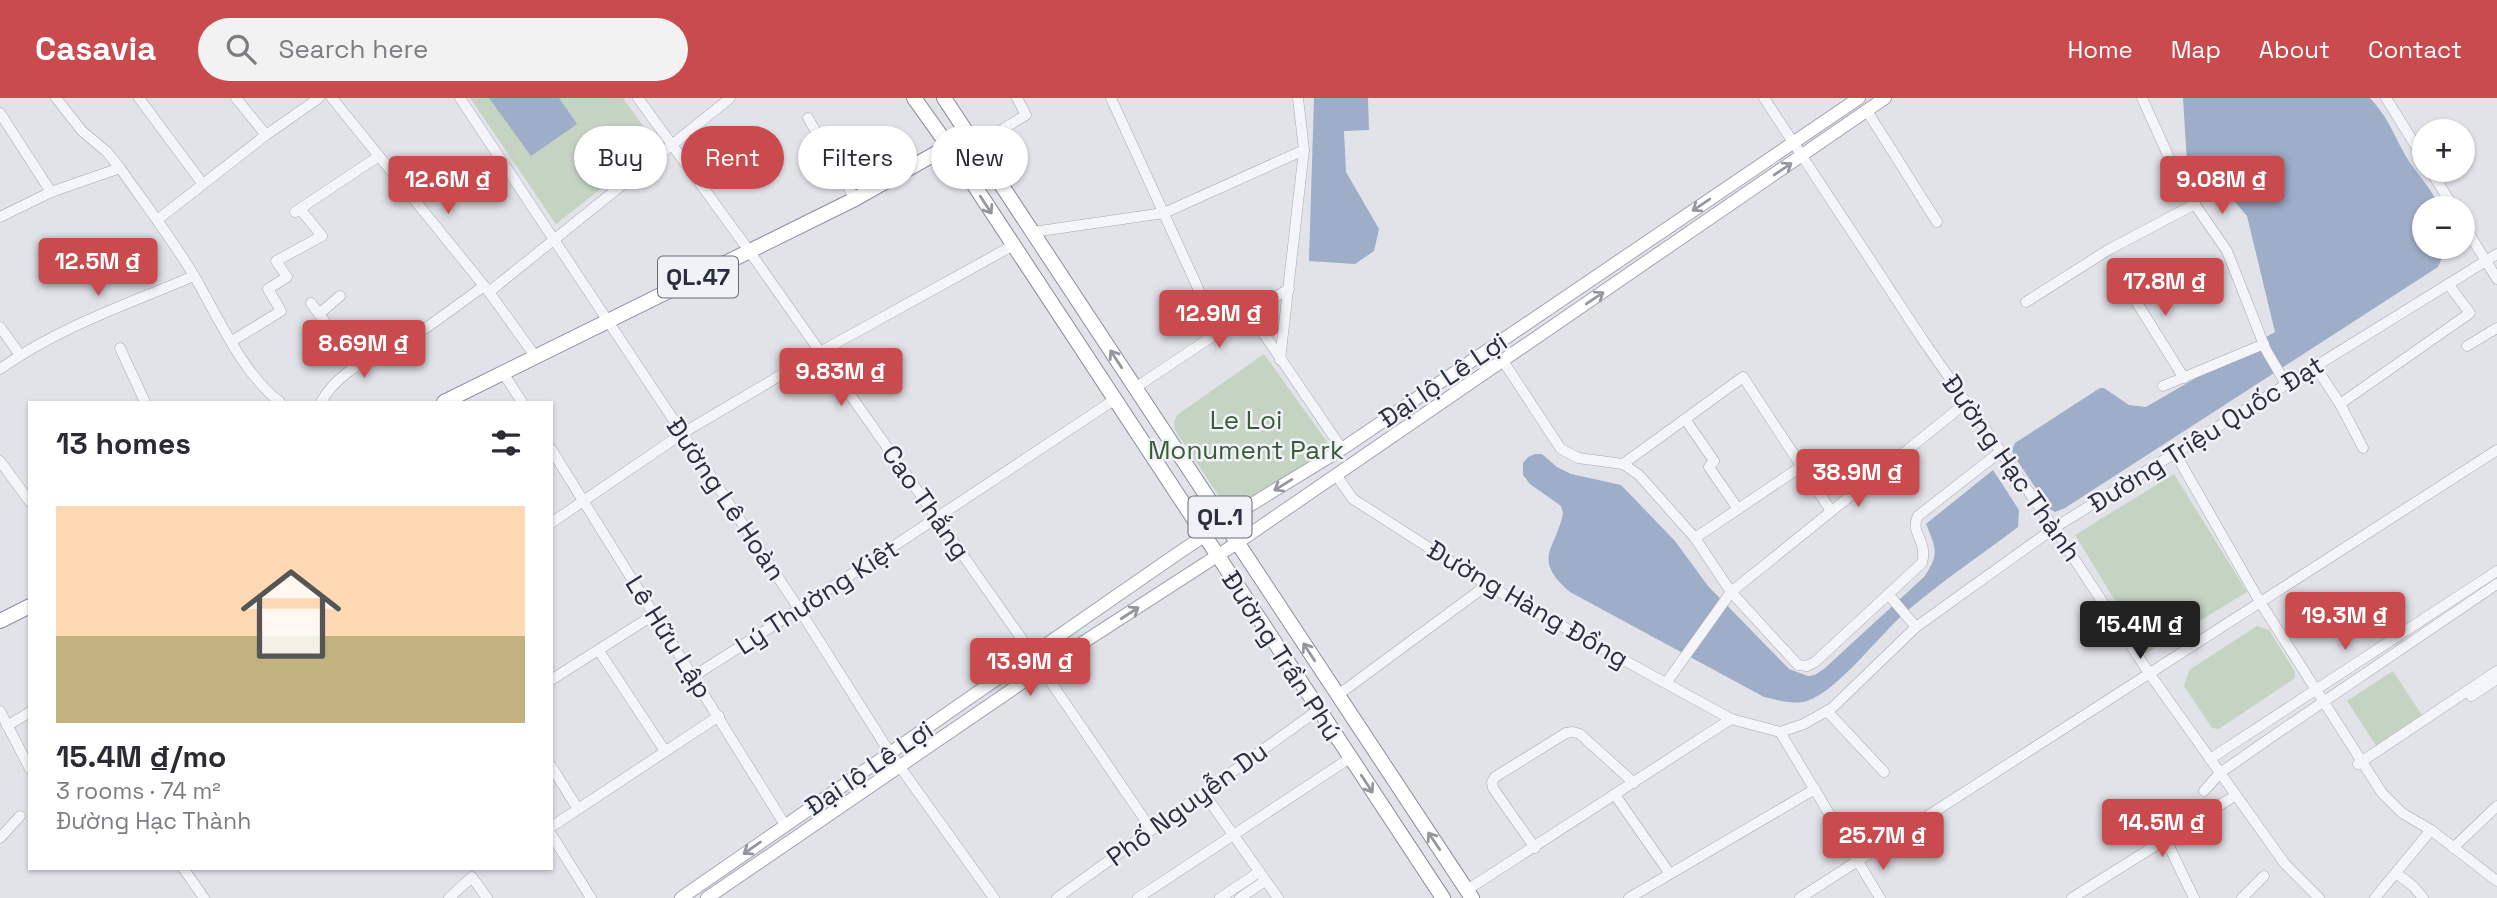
<!DOCTYPE html>
<html lang="en">
<head>
<meta charset="utf-8">
<style>
	body { margin:0; font-family:"Space Grotesk",sans-serif; background:#f2f2f3; color:#2b2b33; height:100vh; display:flex; flex-direction:column; font-size:26px; white-space:nowrap }
	* { box-sizing:border-box; margin:0 }
	p { font-size:23px; color:#7c7c81 }
	.icon { flex:none; width:38px; height:38px; fill:none; stroke:currentColor; stroke-width:2; stroke-linecap:round; stroke-linejoin:round }
	.map { position:relative; flex:1; overflow:hidden }
	.sheet { position:absolute; left:28px; top:303px; width:525px; height:469px; display:flex; flex-direction:column; background:#fff; border-radius:0px; box-shadow:0 2px 5px #0004 }
	.sheet>* { flex:none }
	.hud { position:absolute; left:574px; top:28px; width:665px; height:63px; display:flex; gap:14px }
	.fabs { position:absolute; left:2412px; top:21px; display:grid; gap:14px }
	.fabs a { display:grid; place-items:center; width:63px; height:63px; border-radius:50%; background:#fff; box-shadow:0 2px 5px #0004; font-size:35px }
	.price { position:absolute; translate:-50% -60px; padding:0 16px; border-radius:7px; background:#c94b4e; color:#fff; font-size:23px; line-height:46px; filter:drop-shadow(0 2px 4px #0008) }
	.price::after { content:''; position:absolute; left:50%; top:42px; width:21px; height:16px; margin-left:-10px; background:inherit; clip-path:polygon(0 0,100% 0,50% 100%) }
	.price.on { background:#222; color:#fff }
	ul { padding:0; list-style:none }
	li { display:grid; align-content:center; gap:14px; height:371px; padding:0 28px }
	li span { display:grid; place-items:center; height:217px; border-radius:0px; color:#555 }
	li>.icon { margin-inline-start:auto }
	span .icon { width:126px; height:126px; fill:#fffc; stroke-width:1 }
	li b { font-size:30px }
	h2 { display:flex; justify-content:space-between; align-items:center; height:84px; padding:0 28px; font-size:30px }
	.tag { padding:0 24px; border-radius:32px; background:#fff; box-shadow:0 2px 5px #0004; font-size:24px; line-height:63px }
	.tag.on { background:#c94b4e; color:#fff }
	header { display:flex; align-items:center; gap:42px; box-sizing:border-box; height:98px; padding:0 35px; background:#c94b4e; color:#fff }
	header strong { font-size:33px }
	nav { display:flex; gap:38px; margin-inline-start:auto; font-size:24px }
	.search { width:490px; height:63px; background:#f2f2f3; display:flex; align-items:center; gap:18px; box-sizing:border-box; padding:0 24px; border-radius:38px; color:#7c7c81; font-size:26px }
	.map>svg:first-child { display:block }
	.green { fill:#c5d3c3 }
	.water { fill:#9eadc8 }
	.lines { fill:none; stroke-linecap:round; stroke-linejoin:round }
	.minor-casing { stroke:#a6a9b3; stroke-width:11 }
	.major-casing { stroke:#a1a6b4; stroke-width:14 }
	.highway-casing { stroke:#898f9f; stroke-width:16 }
	.minor { stroke:#f4f5f8; stroke-width:10 }
	.major { stroke:#fff; stroke-width:12 }
	.highway { stroke:#fff; stroke-width:14 }
	.oneway { stroke:#9497a0 }
	.labels { text-anchor:middle; stroke-width:5; stroke-linejoin:round; paint-order:stroke }
	.shield { fill:#f1f2f7; stroke:#666a77; stroke-width:2 }
	.shield-label { font-size:24px; font-weight:bold; fill:#2a2f40 }
	.street-label { font-size:26px; fill:#2a2f40; stroke:#f1f2f7 }
	.park-label { font-size:26px; fill:#3a5b38; stroke:#f1f2f7 }
</style>
</head>
<body>
<header>
<strong>Casavia</strong>
<div class="search"><svg class="icon" aria-label="search" viewBox="0 0 24 24"><circle cx="10" cy="10" r="6"/><path d="M15 15l6 6"/></svg>Search here</div>
<nav><a>Home</a><a>Map</a><a>About</a><a>Contact</a></nav>
</header>
<div class="map">
<svg width="2497" height="800" viewBox="0 0 2497 800">
	<rect width="100%" height="100%" fill="#e1e3e9"/>
	<g class="green">
		<path d="M470,0H623L657,47L556,126Z"/>
		<path d="M1264,256L1330,348L1241,409L1233,411L1226,409L1175,332L1174,324L1177,317Z"/>
		<path d="M2174,376L2247,494L2147,555L2075,437Z"/>
		<path d="M2257,528L2269,532L2295,574V580L2219,631L2212,630L2184,588L2189,572Z"/>
		<path d="M2393,573L2423,619L2377,649L2347,603Z"/>
	</g>
	<g class="water">
		<path d="M489,0H559L577,26L531,58Z"/>
		<path d="M1314,0H1368L1369,32L1344,33L1346,74L1379,131L1374,153L1355,166L1309,163Z"/>
		<path d="M2183,0H2370C2390,22 2393,36 2407,60C2417,77 2433,91 2439,110H2424V149H2443L2442,160L2438,169L2065,410L2055,414L2050,411L2014,358L2012,352L2015,345L2100,290H2104L2129,307L2146,309L2275,234L2247,118L2234,103L2195,79L2187,64Z"/>
		<path d="M1535,356H1542L1557,369L1571,376L1621,387L1675,443L1708,488L1789,571L1808,578L1815,577L1825,570L1924,479C1940,456 1936,451 1926,426L1993,372L2019,412L2018,429C1981,457 1942,483 1907,513C1879,537 1839,592 1807,603C1793,607 1778,602 1764,599L1570,494C1531,460 1556,452 1563,415L1561,408L1530,386L1523,377V365L1528,359Z"/>
	</g>
	<g class="lines">
		<g class="minor-casing">
			<g id="minor">
				<path d="M56,0L82,33L107,54L120,70C145,106 173,142 196,181C219,221 243,276 280,304"/>
				<path d="M139,0L202,85"/>
				<path d="M236,0L266,37"/>
				<path d="M332,0L489,194L535,258"/>
				<path d="M460,0L799,511L890,655L994,800"/>
				<path d="M638,0L750,154L1033,557"/>
				<path d="M1111,0L1218,234"/>
				<path d="M1764,0L1923,242L2054,430L2149,575L2285,766L2319,800"/>
				<path d="M2142,0L2182,88L2227,153L2266,252L2286,286"/>
				<path d="M2386,0L2424,61"/>
				<path d="M1867,13L1937,124"/>
				<path d="M0,15L51,94"/>
				<path d="M808,20L855,101"/>
				<path d="M976,47L1026,17L1017,0"/>
				<path d="M2430,72L2454,110"/>
				<path d="M295,114L379,58"/>
				<path d="M0,119L51,94L120,70"/>
				<path d="M157,122L266,37L319,0"/>
				<path d="M2462,124L2497,181"/>
				<path d="M1033,134L1164,115L1304,52"/>
				<path d="M2119,176L2184,280"/>
				<path d="M489,194L730,0"/>
				<path d="M340,198L319,216L357,267"/>
				<path d="M2026,204L2108,152L2195,106"/>
				<path d="M311,205L319,216"/>
				<path d="M1249,214L1342,351"/>
				<path d="M0,229L20,257"/>
				<path d="M404,229L426,230L484,188"/>
				<path d="M232,243L281,213L268,191L287,179L276,163L322,138L300,111"/>
				<path d="M2467,248L2497,230"/>
				<path d="M120,250L145,304"/>
				<path d="M1280,262L1304,52L1298,0"/>
				<path d="M1503,263L1561,351L1578,360L1623,366L1639,377L1695,440L1731,494L1798,567L1807,568L1815,564L1922,465C1928,441 1909,435 1918,418L2001,353"/>
				<path d="M2315,268L2340,306L2363,350"/>
				<path d="M0,271C59,229 128,206 194,178"/>
				<path d="M503,275L522,304"/>
				<path d="M2163,288L2264,246"/>
				<path d="M1135,290L1249,214L1289,191"/>
				<path d="M321,304C335,278 367,261 392,245"/>
				<path d="M2340,306L2470,215L2448,186"/>
				<path d="M1685,321L1714,363L1709,369L1738,411"/>
				<path d="M551,351L785,727"/>
				<path d="M2175,355L2260,504L2382,695L2402,715L2431,732L2497,783"/>
				<path d="M0,363L30,404"/>
				<path d="M1623,366L1743,279L1831,413"/>
				<path d="M1336,377L1353,401L1487,487L1731,621"/>
				<path d="M551,425L683,335L820,254L1012,148"/>
				<path d="M1695,440L1802,368"/>
				<path d="M1888,496L1916,529"/>
				<path d="M599,553L665,653"/>
				<path d="M1042,571L1151,731"/>
				<path d="M694,578L799,511L1114,302"/>
				<path d="M551,582L655,516"/>
				<path d="M1666,585L1731,494L1967,304"/>
				<path d="M1338,597L1487,487"/>
				<path d="M2471,598L2497,581"/>
				<path d="M0,613L30,671"/>
				<path d="M1827,613L1884,674"/>
				<path d="M7,628L30,614"/>
				<path d="M1780,634L1880,800"/>
				<path d="M2210,661L2497,473"/>
				<path d="M2358,666L2497,573"/>
				<path d="M551,668L578,711"/>
				<path d="M2204,693L2220,675L2273,638L2497,486"/>
				<path d="M1203,694L1278,800"/>
				<path d="M1615,697L1670,776"/>
				<path d="M551,729L719,618"/>
				<path d="M551,736L591,800"/>
				<path d="M0,740L20,718"/>
				<path d="M2165,740L2194,800"/>
				<path d="M1535,750L1493,690L1492,684L1495,679L1566,635L1573,634L1580,636L1634,685"/>
				<path d="M2453,750L2497,708"/>
				<path d="M183,770L204,800"/>
				<path d="M2396,775L2413,788L2423,800"/>
				<path d="M1467,792L1731,621L1780,634L1804,626L1832,610L1916,529L2054,430L2497,156"/>
				<path d="M449,800L472,779L487,800"/>
				<path d="M1057,800L1318,612"/>
				<path d="M1138,800L1350,660"/>
				<path d="M1220,800L1259,774"/>
				<path d="M1240,800L1265,783"/>
				<path d="M1629,800L1815,691"/>
				<path d="M1800,800L2497,352"/>
				<path d="M2072,800L2236,697"/>
				<path d="M2242,800L2264,778"/>
				<path d="M2375,800L2431,732"/>
			</g>
		</g>
		<g class="major-casing">
			<g id="major">
				<path d="M681,800L1174,458L1244,411L1342,351L1859,0"/>
				<path d="M707,800L1042,571L1237,445L1885,0"/>
			</g>
		</g>
		<g class="highway-casing">
			<g id="highway">
				<path d="M914,0L949,49L1443,800"/>
				<path d="M944,0L1472,800"/>
				<path d="M444,304L855,101L970,36"/>
				<path d="M0,523L30,508"/>
			</g>
		</g>
		<use href="#minor" class="minor"/>
		<use href="#major" class="major"/>
		<use href="#highway" class="highway"/>
	</g>
	<defs><path id="oneway-shaft" d="M-6 0H5M1.5-3L5.5 0L1.5 3" fill="none" stroke-width="1.6" stroke-linecap="round" stroke-linejoin="round" transform="scale(1.75)"/></defs>
	<g class="oneway">
		<use href="#oneway-shaft" transform="translate(1783 71) rotate(-34)"/>
		<use href="#oneway-shaft" transform="translate(986 107) rotate(57)"/>
		<use href="#oneway-shaft" transform="translate(1701 107) rotate(146)"/>
		<use href="#oneway-shaft" transform="translate(1595 200) rotate(-34)"/>
		<use href="#oneway-shaft" transform="translate(1116 261) rotate(-123)"/>
		<use href="#oneway-shaft" transform="translate(1283 387) rotate(148)"/>
		<use href="#oneway-shaft" transform="translate(1130 515) rotate(-33)"/>
		<use href="#oneway-shaft" transform="translate(1309 554) rotate(-123)"/>
		<use href="#oneway-shaft" transform="translate(1367 686) rotate(57)"/>
		<use href="#oneway-shaft" transform="translate(1434 743) rotate(-124)"/>
		<use href="#oneway-shaft" transform="translate(752 750) rotate(145)"/>
	</g>
	<g class="labels">
		<g class="shield">
			<rect x="658" y="158.5" width="80" height="41" rx="5"/>
			<rect x="1188.5" y="398.5" width="63" height="41" rx="5"/>
		</g>
		<g class="shield-label">
			<text x="698" y="187">QL.47</text>
			<text x="1220" y="427">QL.1</text>
		</g>
		<g class="street-label">
			<text transform="translate(1443 282) rotate(-34)" y="9">Đại lộ Lê Lợi</text>
			<text transform="translate(2206 336) rotate(-32)" y="9">Đường Triệu Quốc Đạt</text>
			<text transform="translate(2012 370) rotate(55)" y="9">Đường Hạc Thành</text>
			<text transform="translate(726 401) rotate(56)" y="9">Đường Lê Hoàn</text>
			<text transform="translate(926 404) rotate(55)" y="9">Cao Thắng</text>
			<text transform="translate(817 499) rotate(-33)" y="9">Lý Thường Kiệt</text>
			<text transform="translate(1528 506) rotate(30)" y="9">Đường Hàng Đồng</text>
			<text transform="translate(669 539) rotate(58)" y="9">Lê Hữu Lập</text>
			<text transform="translate(1282 558) rotate(57)" y="9">Đường Trần Phú</text>
			<text transform="translate(869 670) rotate(-34)" y="9">Đại lộ Lê Lợi</text>
			<text transform="translate(1187 706) rotate(-36)" y="9">Phố Nguyễn Du</text>
		</g>
		<g class="park-label">
			<text x="1246" y="331">Le Loi<tspan x="1246" dy="30">Monument Park</tspan></text>
		</g>
	</g>
</svg>
<div class="fabs">
<a>+</a>
<a>−</a>
</div>
<b class="price" style="left:448px;top:118px">12.6M ₫</b>
<b class="price" style="left:2222px;top:118px">9.08M ₫</b>
<b class="price" style="left:98px;top:200px">12.5M ₫</b>
<b class="price" style="left:2165px;top:220px">17.8M ₫</b>
<b class="price" style="left:1219px;top:252px">12.9M ₫</b>
<b class="price" style="left:364px;top:282px">8.69M ₫</b>
<b class="price" style="left:841px;top:310px">9.83M ₫</b>
<b class="price" style="left:1858px;top:411px">38.9M ₫</b>
<b class="price" style="left:2345px;top:554px">19.3M ₫</b>
<b class="price on" style="left:2140px;top:563px">15.4M ₫</b>
<b class="price" style="left:1030px;top:600px">13.9M ₫</b>
<b class="price" style="left:2162px;top:761px">14.5M ₫</b>
<b class="price" style="left:1883px;top:774px">25.7M ₫</b>
<div class="hud">
<a class="tag">Buy</a>
<a class="tag on">Rent</a>
<a class="tag">Filters</a>
<a class="tag">New</a>
</div>
<section class="sheet">
<h2>13 homes<svg class="icon" aria-label="filters" viewBox="0 0 24 24"><path d="M4 7h16M4 17h16"/><circle cx="9" cy="7" r="2"/><circle cx="15" cy="17" r="2"/></svg></h2>
<ul>
<li><span style="background:linear-gradient(#ffd9b3 60%,#c2b280 0)"><svg class="icon" aria-label="home" viewBox="0 0 24 24"><path d="M3 11l9-7 9 7M6 9v11h12V9"/></svg></span><div><b>15.4M ₫/mo</b><p>3 rooms · 74 m²</p><p>Đường Hạc Thành</p></div></li>
</ul>
</section>
</div>
</body>
</html>
